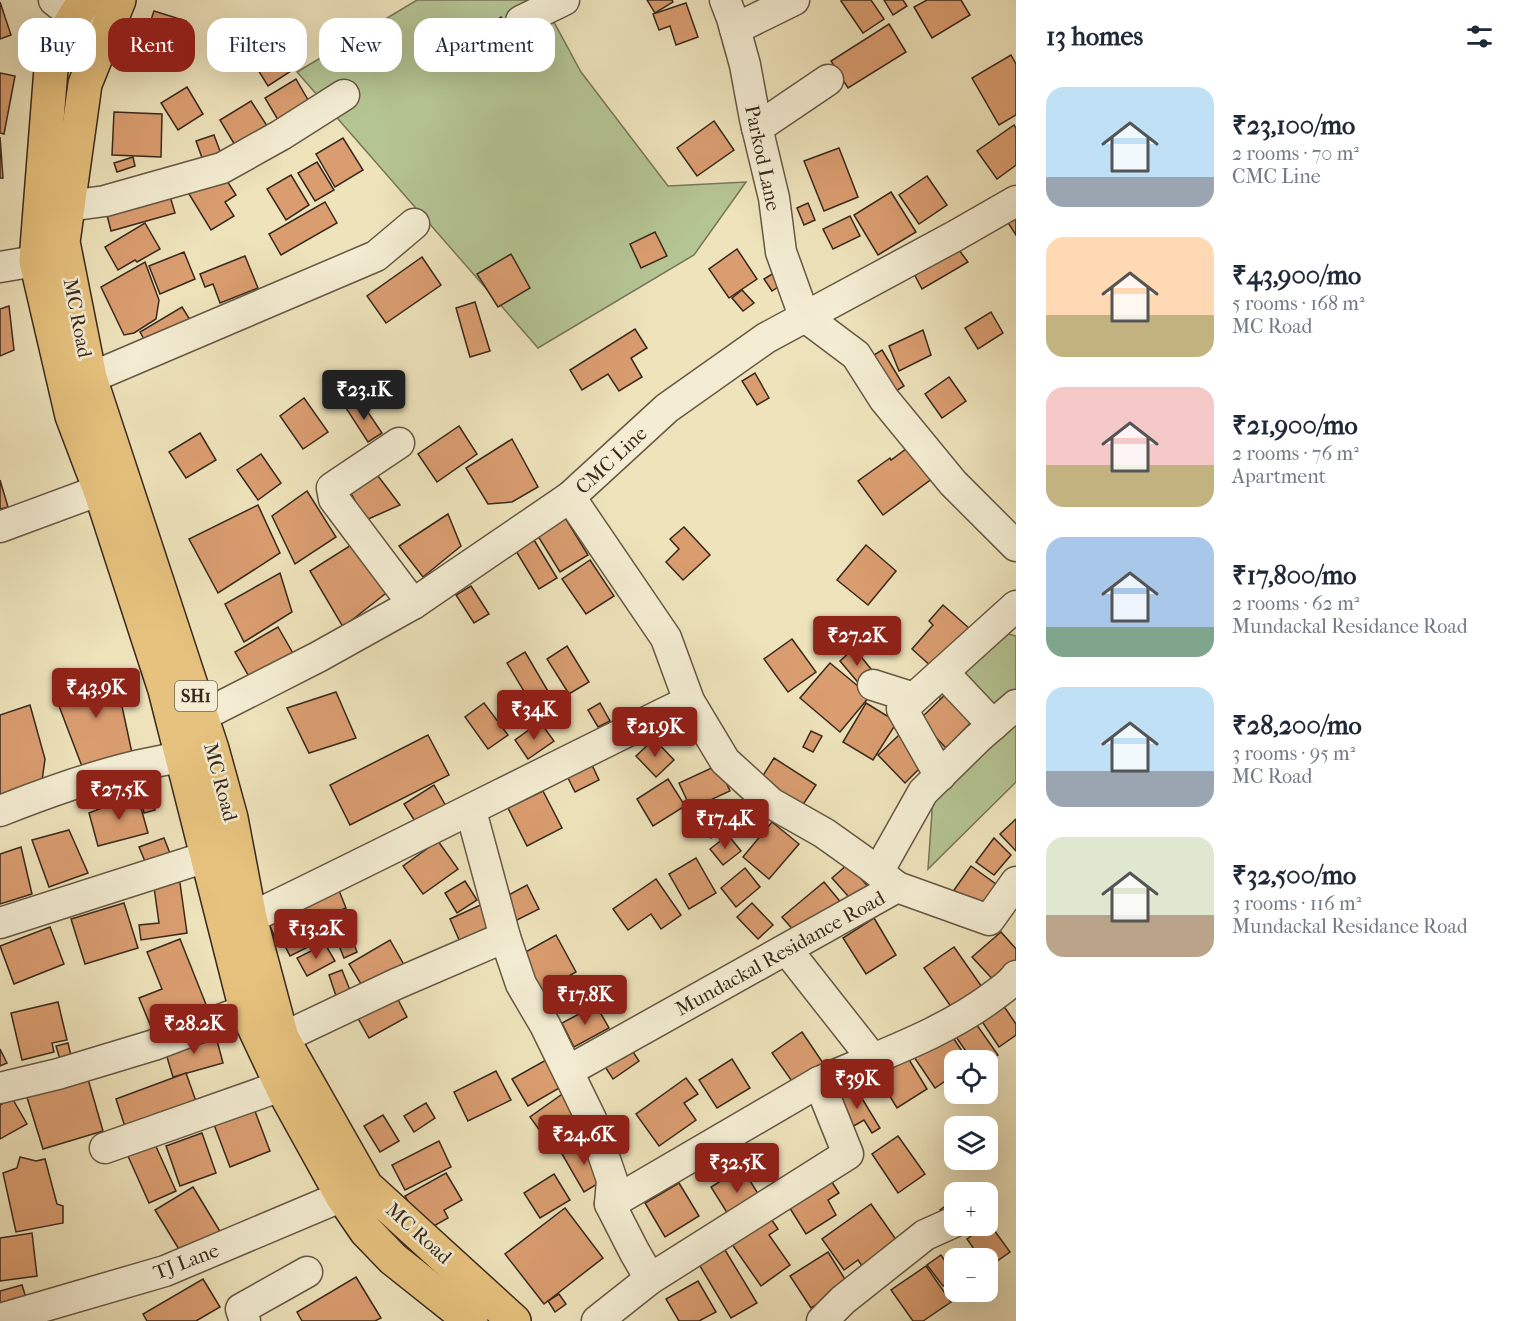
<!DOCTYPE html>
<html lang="en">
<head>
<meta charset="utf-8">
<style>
	body { margin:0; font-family:"IM FELL French Canon",serif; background:#f6f6f7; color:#1f2937; height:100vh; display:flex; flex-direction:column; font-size:22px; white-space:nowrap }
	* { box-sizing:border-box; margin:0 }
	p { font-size:20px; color:#747a83 }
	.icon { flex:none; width:33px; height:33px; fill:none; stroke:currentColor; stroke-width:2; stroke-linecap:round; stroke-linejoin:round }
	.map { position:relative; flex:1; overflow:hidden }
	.sheet { display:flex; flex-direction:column; background:#fff; width:510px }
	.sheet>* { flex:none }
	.top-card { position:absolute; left:18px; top:18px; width:570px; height:54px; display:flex; gap:12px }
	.buttons { position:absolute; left:944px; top:1050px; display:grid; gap:12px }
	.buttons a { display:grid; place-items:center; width:54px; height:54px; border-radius:12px; background:#fff; box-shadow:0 6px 24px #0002; font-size:30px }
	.price { position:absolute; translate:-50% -51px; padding:0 14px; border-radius:6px; background:#8f2418; color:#fff; font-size:20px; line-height:39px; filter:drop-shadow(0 2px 3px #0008) }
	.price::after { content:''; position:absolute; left:50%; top:36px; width:18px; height:14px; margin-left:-9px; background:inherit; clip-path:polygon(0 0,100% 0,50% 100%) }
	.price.current { background:#222; color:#fff }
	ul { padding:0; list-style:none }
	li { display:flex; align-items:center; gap:18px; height:150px; padding:0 30px }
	li span { display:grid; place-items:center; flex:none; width:168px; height:120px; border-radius:18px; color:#555 }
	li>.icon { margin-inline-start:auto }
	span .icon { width:72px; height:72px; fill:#fffc; stroke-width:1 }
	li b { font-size:26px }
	h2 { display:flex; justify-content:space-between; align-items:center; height:72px; padding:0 30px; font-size:26px }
	.tag { padding:0 21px; border-radius:18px; background:#fff; box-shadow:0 6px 24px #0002; font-size:21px; line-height:54px }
	.tag.current { background:#8f2418; color:#fff }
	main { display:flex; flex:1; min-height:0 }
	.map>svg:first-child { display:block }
	.green { fill:#b5c493; stroke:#777658; stroke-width:1.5 }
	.building { fill:#da9d70; stroke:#39291d; stroke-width:1.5 }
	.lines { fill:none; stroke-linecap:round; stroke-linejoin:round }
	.minor-casing { stroke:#665844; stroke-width:33 }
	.major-casing { stroke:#39291d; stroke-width:36 }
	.minor { stroke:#f4edd3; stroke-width:30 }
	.major { stroke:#e7c27e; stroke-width:33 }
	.labels { text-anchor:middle; stroke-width:5; stroke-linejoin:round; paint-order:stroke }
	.shield { fill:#f4edd3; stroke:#716454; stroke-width:1.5 }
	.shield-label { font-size:18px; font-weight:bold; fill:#39291d }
	.street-label { font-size:20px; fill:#39291d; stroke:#f4edd3 }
</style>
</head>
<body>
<main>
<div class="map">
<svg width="1016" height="1321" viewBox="0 0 1016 1321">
	<rect width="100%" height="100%" fill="#eee3bb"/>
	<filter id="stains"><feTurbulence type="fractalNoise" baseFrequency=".00333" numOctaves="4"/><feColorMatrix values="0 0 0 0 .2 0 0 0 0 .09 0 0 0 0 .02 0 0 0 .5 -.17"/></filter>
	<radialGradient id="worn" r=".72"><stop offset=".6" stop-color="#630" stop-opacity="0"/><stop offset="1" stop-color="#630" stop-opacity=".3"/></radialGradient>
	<g class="green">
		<path d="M417,0H542L581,72L668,186L746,182L694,255L538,348L297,72Z"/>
		<path d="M974,625L1016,636V782L928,869L942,668Z"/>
	</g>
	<g class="building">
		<path d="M647,0H672L673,2L655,13Z"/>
		<path d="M842,0H871L884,19L863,33L841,1Z"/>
		<path d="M884,0H903L907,6L893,15Z"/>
		<path d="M927,0H961L970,15L932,38L914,7Z"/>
		<path d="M0,2L11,35L0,39Z"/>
		<path d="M686,3L698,37L676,45L670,26L659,30L653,14Z"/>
		<path d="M154,11L186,21L179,44L146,35Z"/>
		<path d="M501,17L526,51L503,67L478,33Z"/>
		<path d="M273,23L282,38L273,43L291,71L268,86L241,43Z"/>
		<path d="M889,24L906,52L848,88L831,61Z"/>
		<path d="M1011,55L1016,64V115L999,125L972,78Z"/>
		<path d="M0,73L15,76L4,134L0,133Z"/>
		<path d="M296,79L315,112L284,130L265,98Z"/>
		<path d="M187,87L203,114L178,130L161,103Z"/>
		<path d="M251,101L271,132L239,152L220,120Z"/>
		<path d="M114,112L162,114L161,157L112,155Z"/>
		<path d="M714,121L734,150L697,176L677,148Z"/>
		<path d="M1014,125L1016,128V165L997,179L977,151Z"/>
		<path d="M214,135L223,159L205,166L196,141Z"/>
		<path d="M0,137L3,178H0Z"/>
		<path d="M343,138L363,170L335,187L316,154Z"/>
		<path d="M839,148L858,197L824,211L804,161Z"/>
		<path d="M133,157L135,166L117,172L114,163Z"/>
		<path d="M317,162L334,190L315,201L298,173Z"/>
		<path d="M222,173L236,195L225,202L234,216L211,230L189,194Z"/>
		<path d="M291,175L309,205L286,220L267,189Z"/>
		<path d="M927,176L947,205L919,224L899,195Z"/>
		<path d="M167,186L175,213L111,231L104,203Z"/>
		<path d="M891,192L916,232L878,255L854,215Z"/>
		<path d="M325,202L337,223L281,255L269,234Z"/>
		<path d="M808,203L815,220L804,225L797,208Z"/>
		<path d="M1016,211V235L1005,218Z"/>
		<path d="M850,216L860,236L833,249L823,229Z"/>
		<path d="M145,223L160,249L137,262L135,260L118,270L105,247Z"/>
		<path d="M655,232L667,256L641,268L630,244Z"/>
		<path d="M956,246L968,262L922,289L913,272Z"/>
		<path d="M737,249L757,279L729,298L709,269Z"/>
		<path d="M184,252L195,279L160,294L149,266Z"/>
		<path d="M511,254L530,288L498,307L477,274Z"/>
		<path d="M245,256L258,288L220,303L213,284L205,287L200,274Z"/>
		<path d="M422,257L441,285L386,323L367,296Z"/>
		<path d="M145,262L159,300L156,319L134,333L124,335L101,287Z"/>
		<path d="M777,271L784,283L772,291L764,279Z"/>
		<path d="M742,290L754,303L743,311L732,298Z"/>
		<path d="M475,302L490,351L470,357L456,308Z"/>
		<path d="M9,306L14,350L0,356V309Z"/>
		<path d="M182,307L192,323L149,348L140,332Z"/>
		<path d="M991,312L1003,333L978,349L965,328Z"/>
		<path d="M635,329L647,348L631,358L642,377L619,391L608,374L582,390L570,370Z"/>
		<path d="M923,330L931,355L899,371L889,346Z"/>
		<path d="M882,350L904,386L888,396L866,360Z"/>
		<path d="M755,373L769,398L757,405L742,381Z"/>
		<path d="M949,377L966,401L942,418L925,394Z"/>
		<path d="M304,398L328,432L303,449L280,416Z"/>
		<path d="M359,399L382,433L368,442L346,408Z"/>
		<path d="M459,426L477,454L437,482L418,454Z"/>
		<path d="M200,433L216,460L186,478L169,452Z"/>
		<path d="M512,439L538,487L512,502L488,504L466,468Z"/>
		<path d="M910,446L933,478L883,515L858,481L890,458L891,460Z"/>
		<path d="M261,454L281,483L258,500L237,470Z"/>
		<path d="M375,472L400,505L366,520L348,488Z"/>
		<path d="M0,480L8,507L0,509Z"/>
		<path d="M307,491L336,537L295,564L272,516Z"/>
		<path d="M258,505L280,553L218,593L189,539Z"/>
		<path d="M561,511L588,555L560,572L533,528Z"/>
		<path d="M448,514L461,546L423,577L399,546Z"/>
		<path d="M684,527L710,555L683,580L666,562L679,549L670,539Z"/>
		<path d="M359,540L390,590L343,627L310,571Z"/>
		<path d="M534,540L557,578L539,589L516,551Z"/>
		<path d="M866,545L896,571L868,605L837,580Z"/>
		<path d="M590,560L614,596L586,614L562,579Z"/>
		<path d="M280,573L292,612L244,642L225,604Z"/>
		<path d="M471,586L489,614L474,623L456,595Z"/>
		<path d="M943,605L970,629L934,669L912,649L933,625L929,621Z"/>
		<path d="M278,627L294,655L251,680L235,652Z"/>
		<path d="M792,639L816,672L788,692L764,659Z"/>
		<path d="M567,646L589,682L569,694L547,659Z"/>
		<path d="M854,648L875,674L861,686L840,661Z"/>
		<path d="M525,652L552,698L534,708L507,663Z"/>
		<path d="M830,663L870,696L840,732L800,698Z"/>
		<path d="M114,669L132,753L83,769L54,693Z"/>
		<path d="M952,688L978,715L946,748L919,720Z"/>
		<path d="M336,692L356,738L309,753L287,708Z"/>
		<path d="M484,703L508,735L488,749L465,717Z"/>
		<path d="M600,703L610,721L598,727L588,710Z"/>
		<path d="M866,703L897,722L873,760L843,742Z"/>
		<path d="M30,705L45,759L42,781L0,797V715Z"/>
		<path d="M540,722L554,741L528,759L515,740Z"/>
		<path d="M811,731L822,736L813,752L803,747Z"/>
		<path d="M428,735L449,775L350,825L330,785Z"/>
		<path d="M899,735L926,762L905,783L878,755Z"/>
		<path d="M654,739L674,760L656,777L636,756Z"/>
		<path d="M585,750L599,780L575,792L560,762Z"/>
		<path d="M774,758L816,785L800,809L759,782Z"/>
		<path d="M718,765L730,791L691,809L679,783Z"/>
		<path d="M668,779L685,806L653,826L637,799Z"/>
		<path d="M434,785L447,808L418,826L404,804Z"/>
		<path d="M543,791L562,828L527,846L508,808Z"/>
		<path d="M150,792L155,810L144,813L140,794Z"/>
		<path d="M137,794L148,833L98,846L89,813Z"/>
		<path d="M707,809L721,833L711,838L697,815Z"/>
		<path d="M1016,819V851L1000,834Z"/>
		<path d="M772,822L799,844L769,879L743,857Z"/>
		<path d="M69,830L88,873L49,887L32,840Z"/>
		<path d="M728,835L741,851L723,865L710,849Z"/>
		<path d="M164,838L173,861L149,871L139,847Z"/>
		<path d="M994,838L1011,855L994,875L976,862Z"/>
		<path d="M438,841L458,869L423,894L403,866Z"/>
		<path d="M21,847L32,894L0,904V854Z"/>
		<path d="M696,858L716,893L689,909L669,874Z"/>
		<path d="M848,864L872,891L856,905L832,878Z"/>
		<path d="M971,866L1000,887L983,911L954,890Z"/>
		<path d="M745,868L760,887L736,907L721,888Z"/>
		<path d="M179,876L187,933L141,940L139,925L159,923L153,880Z"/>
		<path d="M656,879L681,915L661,929L651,914L628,930L613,909Z"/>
		<path d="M465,881L477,900L457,913L445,893Z"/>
		<path d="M824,882L843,905L801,939L782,917Z"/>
		<path d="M336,883L346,908L275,938L265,914Z"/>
		<path d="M527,885L539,909L515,921L503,898Z"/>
		<path d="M487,902L500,932L463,949L450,919Z"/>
		<path d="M124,903L138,948L85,964L71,919Z"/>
		<path d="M752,903L773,925L758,939L737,917Z"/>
		<path d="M874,918L896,955L866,974L843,938Z"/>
		<path d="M50,927L64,964L14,984L0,946Z"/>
		<path d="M305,928L314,944L290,956L282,940Z"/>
		<path d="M349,931L357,952L344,958L335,936Z"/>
		<path d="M1001,932L1016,949V967L998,985L972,957Z"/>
		<path d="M556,935L576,972L542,991L522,954Z"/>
		<path d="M180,939L209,1012L154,1034L139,998L162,989L147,952Z"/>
		<path d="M390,940L407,970L367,994L349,964Z"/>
		<path d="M325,944L335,961L307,976L297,958Z"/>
		<path d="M954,947L984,990L954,1011L924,968Z"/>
		<path d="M342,970L350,990L336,996L329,975Z"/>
		<path d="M394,992L407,1017L369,1038L355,1013Z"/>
		<path d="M58,1002L67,1040L52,1043L54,1052L22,1060L11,1013Z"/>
		<path d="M1001,1002L1016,1024V1035L999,1047L979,1017Z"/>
		<path d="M596,1005L609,1028L574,1047L562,1023Z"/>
		<path d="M974,1021L998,1055L987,1062V1060H972L954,1034Z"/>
		<path d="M802,1032L825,1066L796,1087L772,1053Z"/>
		<path d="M215,1033L223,1063L173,1077L164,1047Z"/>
		<path d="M950,1033L968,1060H954V1075L935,1088L914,1057Z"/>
		<path d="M626,1041L639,1061L613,1079L600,1059Z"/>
		<path d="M68,1043L72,1060L61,1063L56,1046Z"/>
		<path d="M0,1049L7,1063L0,1066Z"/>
		<path d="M908,1058L927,1089L897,1108L878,1077Z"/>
		<path d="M732,1059L750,1088L717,1108L699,1080Z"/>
		<path d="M546,1060L561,1087L528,1106L512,1079Z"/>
		<path d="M496,1071L511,1100L468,1121L454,1092Z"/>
		<path d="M86,1072L103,1131L43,1149L25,1091Z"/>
		<path d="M186,1073L198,1107L127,1133L116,1099Z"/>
		<path d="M686,1078L698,1094L684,1103L696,1120L659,1146L636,1114Z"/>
		<path d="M855,1087L880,1128L872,1133L864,1120L852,1127L836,1099Z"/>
		<path d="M568,1090L586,1115L548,1142L530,1117Z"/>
		<path d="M12,1098L27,1124L0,1139V1105Z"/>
		<path d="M426,1103L435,1118L414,1132L404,1116Z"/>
		<path d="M253,1106L270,1151L230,1167L213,1122Z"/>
		<path d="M383,1115L399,1141L380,1152L364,1126Z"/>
		<path d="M202,1133L216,1173L180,1186L166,1146Z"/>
		<path d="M898,1136L925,1174L898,1193L872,1154Z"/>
		<path d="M439,1141L451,1167L405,1190L392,1165Z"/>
		<path d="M584,1141L607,1178L584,1192L562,1154Z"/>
		<path d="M154,1142L176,1191L149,1203L127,1154Z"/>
		<path d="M20,1157L36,1161L45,1159L57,1204L63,1206V1223L16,1232L3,1173L17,1168Z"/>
		<path d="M742,1168L762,1200L731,1219L711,1187Z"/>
		<path d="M446,1173L462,1200L444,1210L448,1218L425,1231L405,1196Z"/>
		<path d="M554,1174L570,1200L540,1218L524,1193Z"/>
		<path d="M828,1176L839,1193L828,1200L836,1215L806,1234L786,1202Z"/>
		<path d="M679,1183L699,1216L665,1237L645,1203Z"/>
		<path d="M193,1187L221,1233L183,1256L155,1210Z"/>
		<path d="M954,1200V1226H970L958,1234L940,1210Z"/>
		<path d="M871,1204L902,1248L867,1273L858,1260L844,1270L822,1239Z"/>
		<path d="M565,1208L603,1258L544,1304L505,1254Z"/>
		<path d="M767,1213L778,1229L769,1235L790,1265L761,1286L731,1243Z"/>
		<path d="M989,1223L1010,1252L987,1268V1258H962L974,1249L967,1239Z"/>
		<path d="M32,1233L37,1276L0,1281V1238Z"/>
		<path d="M722,1245L757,1303L731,1318L697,1261Z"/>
		<path d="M828,1252L848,1284L811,1308L790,1276Z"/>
		<path d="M941,1255L949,1267L954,1264V1279L943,1286L927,1265Z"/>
		<path d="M926,1266L951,1302L923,1321H913L891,1290Z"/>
		<path d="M356,1277L381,1318L375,1321H302L297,1312Z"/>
		<path d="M203,1279L220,1307L196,1321H147L143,1314Z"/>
		<path d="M698,1281L716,1312L699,1321H679L666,1299Z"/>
		<path d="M22,1285L28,1304L0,1312V1291Z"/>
		<path d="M559,1294L566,1304L555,1312L548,1301Z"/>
	</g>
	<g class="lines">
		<g class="minor-casing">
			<g id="minor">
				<path d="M54,0L103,39"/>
				<path d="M725,0L732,18L745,65L755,119L774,198L781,252L804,316L856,355L884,399L953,483L1016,546"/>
				<path d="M521,21L564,0"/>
				<path d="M735,29L794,0"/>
				<path d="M757,128L828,80"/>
				<path d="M68,206L105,201L222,168L281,135L344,95"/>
				<path d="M0,267L36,261"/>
				<path d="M90,378L376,256L414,224"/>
				<path d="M399,443L332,488L334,499L413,604"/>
				<path d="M570,497L666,638L689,701L725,761L771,803L824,833L869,865L897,887L989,920L1016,882"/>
				<path d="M0,527L100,490"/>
				<path d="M943,672L993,725"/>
				<path d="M873,685L914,698"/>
				<path d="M178,726L202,716L318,657L413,604L570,497L667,408L766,338L955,236L1016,201"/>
				<path d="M940,776L902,709L1016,606"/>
				<path d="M0,811C43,794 87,778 132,767C156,761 180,758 204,751"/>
				<path d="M471,811L505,937L521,984L545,1025L591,1119L612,1180L610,1204L634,1251L650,1279"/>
				<path d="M878,872L923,792L978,738L1016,705"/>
				<path d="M250,918C397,847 542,773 689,701"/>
				<path d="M0,923L206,857"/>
				<path d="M787,950L872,1058"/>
				<path d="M282,1038L396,984L505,937"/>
				<path d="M568,1071L897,887"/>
				<path d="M0,1088L58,1074L154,1045L246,1010"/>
				<path d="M105,1148L281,1086"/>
				<path d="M610,1204L819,1082"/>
				<path d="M0,1319L165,1271L364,1187"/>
				<path d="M245,1321L241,1309L307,1272"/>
				<path d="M597,1321L650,1279L848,1154L819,1082C877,1056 941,1035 992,997C1001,990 1010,985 1016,976"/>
				<path d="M822,1321L843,1300L925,1235L954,1222"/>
			</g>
		</g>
		<g class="major-casing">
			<g id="major">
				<path d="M85,0L71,22L51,69L36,261L72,416L100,490L165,690L246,1010L285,1093L342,1196L366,1231L393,1259L471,1321"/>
				<path d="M119,0L85,84L63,242L90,378L212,749L231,818L250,918L282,1038L366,1186L514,1321"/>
			</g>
		</g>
		<use href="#minor" class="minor"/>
		<use href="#major" class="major"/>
	</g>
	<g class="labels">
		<rect class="shield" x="175" y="681" width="42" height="30" rx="4.5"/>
		<g class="shield-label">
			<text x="196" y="702">SH1</text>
		</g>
		<g class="street-label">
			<text transform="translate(763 158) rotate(78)" y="7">Parkod Lane</text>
			<text transform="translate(78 318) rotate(79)" y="7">MC Road</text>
			<text transform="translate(611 460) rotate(-43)" y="7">CMC Line</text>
			<text transform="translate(221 782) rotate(75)" y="7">MC Road</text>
			<text transform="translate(780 953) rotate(-29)" y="7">Mundackal Residance Road</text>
			<text transform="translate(419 1233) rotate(42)" y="7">MC Road</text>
			<text transform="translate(186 1261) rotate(-21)" y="7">TJ Lane</text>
		</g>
	</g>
	<rect width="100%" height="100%" filter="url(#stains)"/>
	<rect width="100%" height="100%" fill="url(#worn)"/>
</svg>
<div class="buttons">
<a><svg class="icon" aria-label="locate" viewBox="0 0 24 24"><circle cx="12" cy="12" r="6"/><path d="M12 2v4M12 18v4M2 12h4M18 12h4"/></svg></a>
<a><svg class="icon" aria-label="layers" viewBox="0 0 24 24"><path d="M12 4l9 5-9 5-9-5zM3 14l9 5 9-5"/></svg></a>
<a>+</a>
<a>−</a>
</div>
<b class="price current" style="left:364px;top:421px">₹23.1K</b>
<b class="price" style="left:857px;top:667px">₹27.2K</b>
<b class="price" style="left:96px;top:719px">₹43.9K</b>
<b class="price" style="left:534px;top:741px">₹34K</b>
<b class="price" style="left:655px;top:758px">₹21.9K</b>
<b class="price" style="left:119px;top:821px">₹27.5K</b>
<b class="price" style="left:725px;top:850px">₹17.4K</b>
<b class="price" style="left:316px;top:960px">₹13.2K</b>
<b class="price" style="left:585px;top:1026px">₹17.8K</b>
<b class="price" style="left:194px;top:1055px">₹28.2K</b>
<b class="price" style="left:857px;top:1110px">₹39K</b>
<b class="price" style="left:584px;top:1166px">₹24.6K</b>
<b class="price" style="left:737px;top:1194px">₹32.5K</b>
<div class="top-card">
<a class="tag">Buy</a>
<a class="tag current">Rent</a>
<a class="tag">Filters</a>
<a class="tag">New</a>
<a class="tag">Apartment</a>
</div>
</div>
<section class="sheet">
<h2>13 homes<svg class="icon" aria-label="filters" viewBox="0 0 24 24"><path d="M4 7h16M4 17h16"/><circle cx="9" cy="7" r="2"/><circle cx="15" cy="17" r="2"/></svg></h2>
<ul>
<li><span style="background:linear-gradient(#bfe0f5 75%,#9aa5b1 0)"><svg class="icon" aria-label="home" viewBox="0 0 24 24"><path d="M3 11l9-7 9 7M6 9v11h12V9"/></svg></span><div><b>₹23,100/mo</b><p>2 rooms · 70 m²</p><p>CMC Line</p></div></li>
<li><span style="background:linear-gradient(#ffd9b3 65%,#c2b280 0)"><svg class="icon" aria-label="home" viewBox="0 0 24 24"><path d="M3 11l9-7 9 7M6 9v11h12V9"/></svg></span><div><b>₹43,900/mo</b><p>5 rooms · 168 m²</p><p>MC Road</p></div></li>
<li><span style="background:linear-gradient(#f6c9c9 65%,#c2b280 0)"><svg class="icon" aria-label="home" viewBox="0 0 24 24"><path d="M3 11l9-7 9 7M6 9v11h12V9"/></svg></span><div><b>₹21,900/mo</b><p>2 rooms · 76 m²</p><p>Apartment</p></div></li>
<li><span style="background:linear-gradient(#a9c7e8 75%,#7fa58c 0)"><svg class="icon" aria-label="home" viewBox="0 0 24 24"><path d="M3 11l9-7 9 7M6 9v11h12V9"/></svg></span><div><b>₹17,800/mo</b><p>2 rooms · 62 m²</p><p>Mundackal Residance Road</p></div></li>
<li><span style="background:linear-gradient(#bfe0f5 70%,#9aa5b1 0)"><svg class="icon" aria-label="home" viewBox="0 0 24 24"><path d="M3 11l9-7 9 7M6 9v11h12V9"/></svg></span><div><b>₹28,200/mo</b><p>3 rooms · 95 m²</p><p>MC Road</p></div></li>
<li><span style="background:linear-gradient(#dfe7d0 65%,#b9a48a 0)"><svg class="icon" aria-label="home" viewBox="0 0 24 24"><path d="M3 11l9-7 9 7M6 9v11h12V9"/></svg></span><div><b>₹32,500/mo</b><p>3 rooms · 116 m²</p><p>Mundackal Residance Road</p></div></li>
</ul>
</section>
</main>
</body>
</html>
